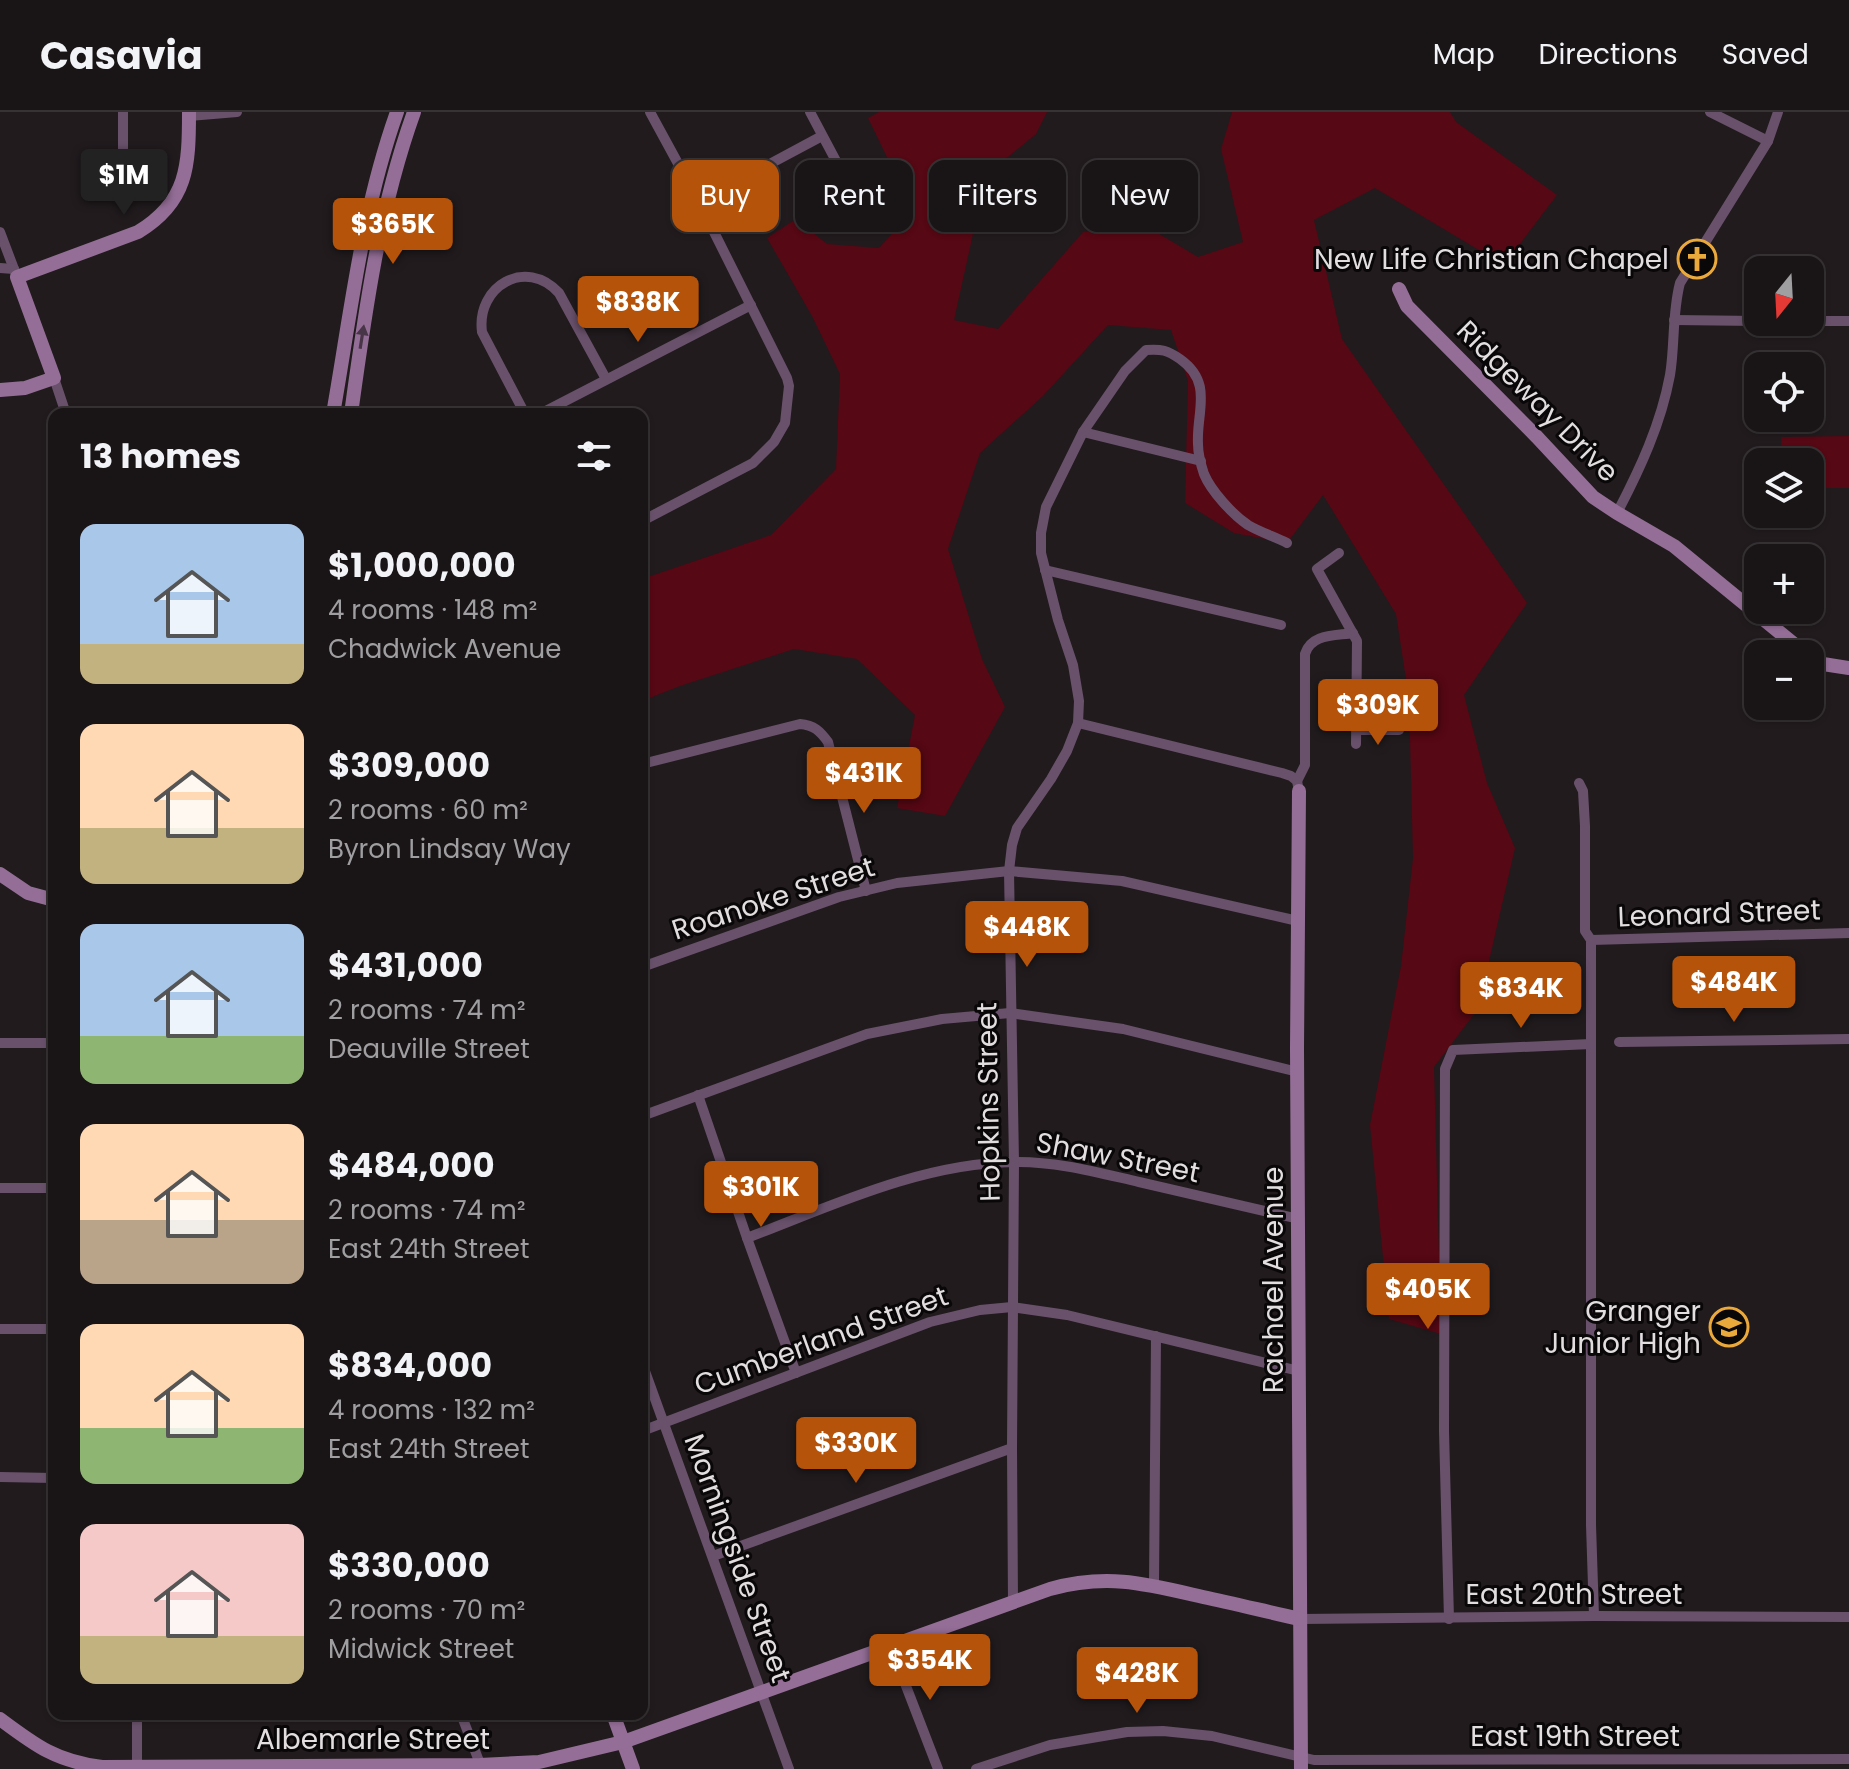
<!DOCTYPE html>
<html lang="en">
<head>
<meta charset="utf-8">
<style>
	body { margin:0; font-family:Poppins,sans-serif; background:#221d1f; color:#f1f3f6; height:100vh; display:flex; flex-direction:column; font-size:30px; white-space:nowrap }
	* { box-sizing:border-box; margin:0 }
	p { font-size:26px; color:#9f9ea1 }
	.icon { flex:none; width:44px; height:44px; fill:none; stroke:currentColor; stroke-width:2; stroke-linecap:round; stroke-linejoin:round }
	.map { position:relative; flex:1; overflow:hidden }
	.details { position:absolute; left:48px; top:296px; width:600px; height:1312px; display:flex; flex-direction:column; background:#191416; border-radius:16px; box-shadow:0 2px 6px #0004,0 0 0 2px #373335 }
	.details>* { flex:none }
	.hud { position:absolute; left:672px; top:48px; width:760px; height:72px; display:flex; gap:16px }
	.needle { width:52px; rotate:198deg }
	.tools { position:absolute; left:1744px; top:144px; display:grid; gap:16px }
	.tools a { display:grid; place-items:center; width:80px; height:80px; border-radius:16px; background:#191416; box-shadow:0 2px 6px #0004,0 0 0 2px #373335; font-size:40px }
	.price { position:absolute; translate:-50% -68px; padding:0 18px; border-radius:8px; background:#b45309; color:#fff; font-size:26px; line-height:52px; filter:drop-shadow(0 2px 4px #0008) }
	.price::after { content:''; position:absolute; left:50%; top:48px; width:24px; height:18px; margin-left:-12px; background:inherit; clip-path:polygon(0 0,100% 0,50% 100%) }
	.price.current { background:#222; color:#fff }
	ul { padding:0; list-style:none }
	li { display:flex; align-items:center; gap:24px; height:200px; padding:0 32px }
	li span { display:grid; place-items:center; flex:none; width:224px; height:160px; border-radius:16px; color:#555 }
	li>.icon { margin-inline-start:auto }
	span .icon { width:96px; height:96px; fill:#fffc; stroke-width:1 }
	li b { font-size:34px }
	h2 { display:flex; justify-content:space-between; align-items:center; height:96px; padding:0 32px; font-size:34px }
	.chip { padding:0 28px; border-radius:16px; background:#191416; box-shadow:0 2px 6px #0004,0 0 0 2px #373335; font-size:28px; line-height:72px }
	.chip.current { background:#b45309; color:#fff }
	header { display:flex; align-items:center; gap:48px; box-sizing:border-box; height:112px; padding:0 40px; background:#191416; border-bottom:2px solid #373335 }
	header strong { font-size:38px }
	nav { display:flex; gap:44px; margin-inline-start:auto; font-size:28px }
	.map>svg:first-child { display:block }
	.green { fill:#560814 }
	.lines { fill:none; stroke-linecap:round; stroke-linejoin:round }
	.street { stroke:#69516b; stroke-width:10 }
	.secondary { stroke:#946e97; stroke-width:14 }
	.oneway { fill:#483548 }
	.labels { text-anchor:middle; stroke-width:6; stroke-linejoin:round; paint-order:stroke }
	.poi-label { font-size:28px; fill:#e2dee0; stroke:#090708; text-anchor:end }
	.street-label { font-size:28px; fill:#e2dee0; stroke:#090708 }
</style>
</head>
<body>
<header>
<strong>Casavia</strong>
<nav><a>Map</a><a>Directions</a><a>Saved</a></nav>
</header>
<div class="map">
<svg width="1849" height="1657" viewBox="0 0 1849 1657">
	<rect width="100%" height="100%" fill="#211b1e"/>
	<g class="green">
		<path d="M879,0H1047L1036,22L986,63L954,208L998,217L1083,120L1144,113L1198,145L1243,130L1221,37L1232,0H1450L1456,10L1557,83L1504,153L1375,76L1314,108L1342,227L1527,491L1464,583L1487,671L1515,736L1478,897L1434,955L1441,1222L1389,1207L1370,1013L1401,854L1413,746L1409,587L1396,502L1323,383L1287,431L1234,421L1185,391L1188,269L1171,218L1108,213L1043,284L980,341L948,437L982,547L1005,595L945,704L897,696L915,603L857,547L794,537L680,574L642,589V467L771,423L836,357L840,262L812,204L767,126L796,107L827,132L879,136L900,113V72L868,6Z"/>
		<path d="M1849,324V376H1810V350H1782L1781,325Z"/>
	</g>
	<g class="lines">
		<g class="street">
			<path d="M123,0V42"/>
			<path d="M810,0L852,79"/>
			<path d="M1710,0L1768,29"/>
			<path d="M189,4L237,0"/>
			<path d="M699,90L822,24"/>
			<path d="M0,120L17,165"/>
			<path d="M0,156L14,157"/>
			<path d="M1674,208L1758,209"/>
			<path d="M1810,209H1849"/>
			<path d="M54,266L66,302"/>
			<path d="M525,302L482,220C476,174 526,145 559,181L606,267"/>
			<path d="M540,302L751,193"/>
			<path d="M1083,320L1201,349"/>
			<path d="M1617,401C1640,357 1661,312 1670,263C1675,233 1672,201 1680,171L1768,29L1778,0"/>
			<path d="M642,409L753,351L774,330L785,311L789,274L787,266L699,90L650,0"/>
			<path d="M1339,441L1317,457L1357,529L1356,632"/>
			<path d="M1045,458L1281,513"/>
			<path d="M1078,611L1282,661L1291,664L1297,669L1299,679"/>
			<path d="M1357,618H1399"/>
			<path d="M642,652L800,612C814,613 820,619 828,630L866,779"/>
			<path d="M1297,669L1305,653V542C1311,522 1334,524 1353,521"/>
			<path d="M1579,671L1583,679L1585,714V819L1591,828V1413L1594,1504"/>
			<path d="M1591,828L1849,821"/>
			<path d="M642,855L839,785L897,771L1009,759L1122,769L1298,809"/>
			<path d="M1619,930L1849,927"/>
			<path d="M0,931H54"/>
			<path d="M698,983L747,1126L796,1261"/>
			<path d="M642,1004L867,922L942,907L1010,901L1123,917L1298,960"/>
			<path d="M0,1076H54"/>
			<path d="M747,1126C831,1094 922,1051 1014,1050C1056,1049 1099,1061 1139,1070C1193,1082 1246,1095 1299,1107"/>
			<path d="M0,1217H54"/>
			<path d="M642,1251L789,1657"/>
			<path d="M642,1319L930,1210L980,1198L1012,1195L1067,1203L1299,1259"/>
			<path d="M0,1365L54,1366"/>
			<path d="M713,1444L1012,1336"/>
			<path d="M1154,1473L1156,1224"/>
			<path d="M1013,1491L1012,1336L1014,1050L1009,759L1012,733L1017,716L1051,667L1067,639L1078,611L1079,589L1073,553L1058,508L1041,441V421L1046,395L1083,320L1125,259L1146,238C1162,237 1167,238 1180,247C1214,271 1196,300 1198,332C1198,341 1201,353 1204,362C1211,379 1233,403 1248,413C1260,420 1275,425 1287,431"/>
			<path d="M1300,1507L1594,1504L1849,1505"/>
			<path d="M1449,1507L1444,1319L1445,957L1453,938L1591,932"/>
			<path d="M891,1535L938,1657"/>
			<path d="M137,1602V1657"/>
			<path d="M461,1602L482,1657"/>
			<path d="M976,1657L1050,1633L1127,1620L1163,1619L1212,1624L1314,1648L1849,1647"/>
		</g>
		<g class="secondary">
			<path d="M1399,177L1407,194L1537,325L1593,385L1617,401L1674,434L1806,542"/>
			<path d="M0,278L25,276L54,266L17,165L138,120C188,90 189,53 189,0"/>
			<path d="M333,302C351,200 362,98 397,0"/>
			<path d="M351,302C365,200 379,97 414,0"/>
			<path d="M1810,544L1823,552L1849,556"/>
			<path d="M1299,679L1297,937L1301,1657"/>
			<path d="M0,762L28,781L54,788"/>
			<path d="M613,1602L633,1657"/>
			<path d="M0,1607C36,1634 56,1649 102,1655L480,1653L539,1650L623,1630L1050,1477C1108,1461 1147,1472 1203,1485C1236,1492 1268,1500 1300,1507"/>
		</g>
	</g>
	<defs><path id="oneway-solid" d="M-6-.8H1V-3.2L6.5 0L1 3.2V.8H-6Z" transform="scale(2)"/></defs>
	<use class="oneway" href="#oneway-solid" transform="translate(362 225) rotate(-81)"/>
	<defs>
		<g id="church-ring" transform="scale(2)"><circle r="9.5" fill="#090708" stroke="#eca93b" stroke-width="1.5"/><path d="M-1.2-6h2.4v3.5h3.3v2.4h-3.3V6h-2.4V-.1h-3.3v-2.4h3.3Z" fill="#eca93b"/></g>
		<g id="school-ring" transform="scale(2)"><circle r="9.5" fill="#090708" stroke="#eca93b" stroke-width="1.5"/><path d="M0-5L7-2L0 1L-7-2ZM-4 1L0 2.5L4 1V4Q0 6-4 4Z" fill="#eca93b"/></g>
	</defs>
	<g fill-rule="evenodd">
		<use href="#church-ring" x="1697" y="147"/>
		<use href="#school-ring" x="1729" y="1215"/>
	</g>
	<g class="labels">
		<g class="poi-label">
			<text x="1669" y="157">New Life Christian Chapel</text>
			<text x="1701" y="1209">Granger<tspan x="1701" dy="32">Junior High</tspan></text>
		</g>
		<g class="street-label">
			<text transform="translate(1538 289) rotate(45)" y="10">Ridgeway Drive</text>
			<text transform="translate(773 786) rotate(-18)" y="10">Roanoke Street</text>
			<text transform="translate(1719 801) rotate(-2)" y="10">Leonard Street</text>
			<text transform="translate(988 990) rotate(-91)" y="10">Hopkins Street</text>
			<text transform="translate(1118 1045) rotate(11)" y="10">Shaw Street</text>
			<text transform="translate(1273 1168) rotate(-90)" y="10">Rachael Avenue</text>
			<text transform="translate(821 1228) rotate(-20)" y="10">Cumberland Street</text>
			<text transform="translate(738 1446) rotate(70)" y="10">Morningside Street</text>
			<text x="1574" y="1492">East 20th Street</text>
			<text x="1575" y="1634">East 19th Street</text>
			<text x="373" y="1637">Albemarle Street</text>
		</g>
	</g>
</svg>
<div class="tools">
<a><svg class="needle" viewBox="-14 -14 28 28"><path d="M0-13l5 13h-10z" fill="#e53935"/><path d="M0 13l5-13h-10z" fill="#9f9ea1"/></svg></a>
<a><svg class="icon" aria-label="locate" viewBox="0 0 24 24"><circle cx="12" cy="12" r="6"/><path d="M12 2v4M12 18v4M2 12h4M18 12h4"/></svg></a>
<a><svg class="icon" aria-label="layers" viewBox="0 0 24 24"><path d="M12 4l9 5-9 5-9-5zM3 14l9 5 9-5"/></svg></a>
<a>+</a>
<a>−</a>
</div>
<b class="price current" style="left:124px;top:105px">$1M</b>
<b class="price" style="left:393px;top:154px">$365K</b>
<b class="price" style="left:638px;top:232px">$838K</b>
<b class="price" style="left:1378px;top:635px">$309K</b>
<b class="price" style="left:864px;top:703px">$431K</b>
<b class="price" style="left:1027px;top:857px">$448K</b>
<b class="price" style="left:1734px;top:912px">$484K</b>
<b class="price" style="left:1521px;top:918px">$834K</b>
<b class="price" style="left:761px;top:1117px">$301K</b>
<b class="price" style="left:1428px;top:1219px">$405K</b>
<b class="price" style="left:856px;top:1373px">$330K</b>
<b class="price" style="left:930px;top:1590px">$354K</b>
<b class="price" style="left:1137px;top:1603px">$428K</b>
<div class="hud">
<a class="chip current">Buy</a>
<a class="chip">Rent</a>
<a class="chip">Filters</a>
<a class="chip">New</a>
</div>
<section class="details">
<h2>13 homes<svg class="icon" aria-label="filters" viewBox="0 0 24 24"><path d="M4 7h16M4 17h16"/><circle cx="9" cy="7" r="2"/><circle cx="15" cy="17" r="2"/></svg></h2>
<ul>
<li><span style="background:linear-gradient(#a9c7e8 75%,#c2b280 0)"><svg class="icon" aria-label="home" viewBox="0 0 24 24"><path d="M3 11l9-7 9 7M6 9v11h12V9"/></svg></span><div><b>$1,000,000</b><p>4 rooms · 148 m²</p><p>Chadwick Avenue</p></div></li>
<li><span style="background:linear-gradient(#ffd9b3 65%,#c2b280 0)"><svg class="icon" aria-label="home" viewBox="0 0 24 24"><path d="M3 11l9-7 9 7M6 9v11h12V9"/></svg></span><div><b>$309,000</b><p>2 rooms · 60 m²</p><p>Byron Lindsay Way</p></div></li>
<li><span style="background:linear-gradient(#a9c7e8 70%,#8fb573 0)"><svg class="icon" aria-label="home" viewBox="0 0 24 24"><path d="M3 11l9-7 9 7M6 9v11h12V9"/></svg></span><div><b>$431,000</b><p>2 rooms · 74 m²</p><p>Deauville Street</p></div></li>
<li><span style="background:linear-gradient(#ffd9b3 60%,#b9a48a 0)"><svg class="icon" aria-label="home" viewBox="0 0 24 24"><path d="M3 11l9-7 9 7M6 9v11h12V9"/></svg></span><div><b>$484,000</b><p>2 rooms · 74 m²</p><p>East 24th Street</p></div></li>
<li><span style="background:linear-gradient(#ffd9b3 65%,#8fb573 0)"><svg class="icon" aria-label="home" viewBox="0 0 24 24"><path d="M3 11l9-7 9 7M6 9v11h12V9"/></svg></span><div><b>$834,000</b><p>4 rooms · 132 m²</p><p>East 24th Street</p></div></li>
<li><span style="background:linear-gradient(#f6c9c9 70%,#c2b280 0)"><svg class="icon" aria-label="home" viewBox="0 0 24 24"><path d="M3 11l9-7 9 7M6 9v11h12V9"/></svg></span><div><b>$330,000</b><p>2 rooms · 70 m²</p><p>Midwick Street</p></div></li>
</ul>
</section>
</div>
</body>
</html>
